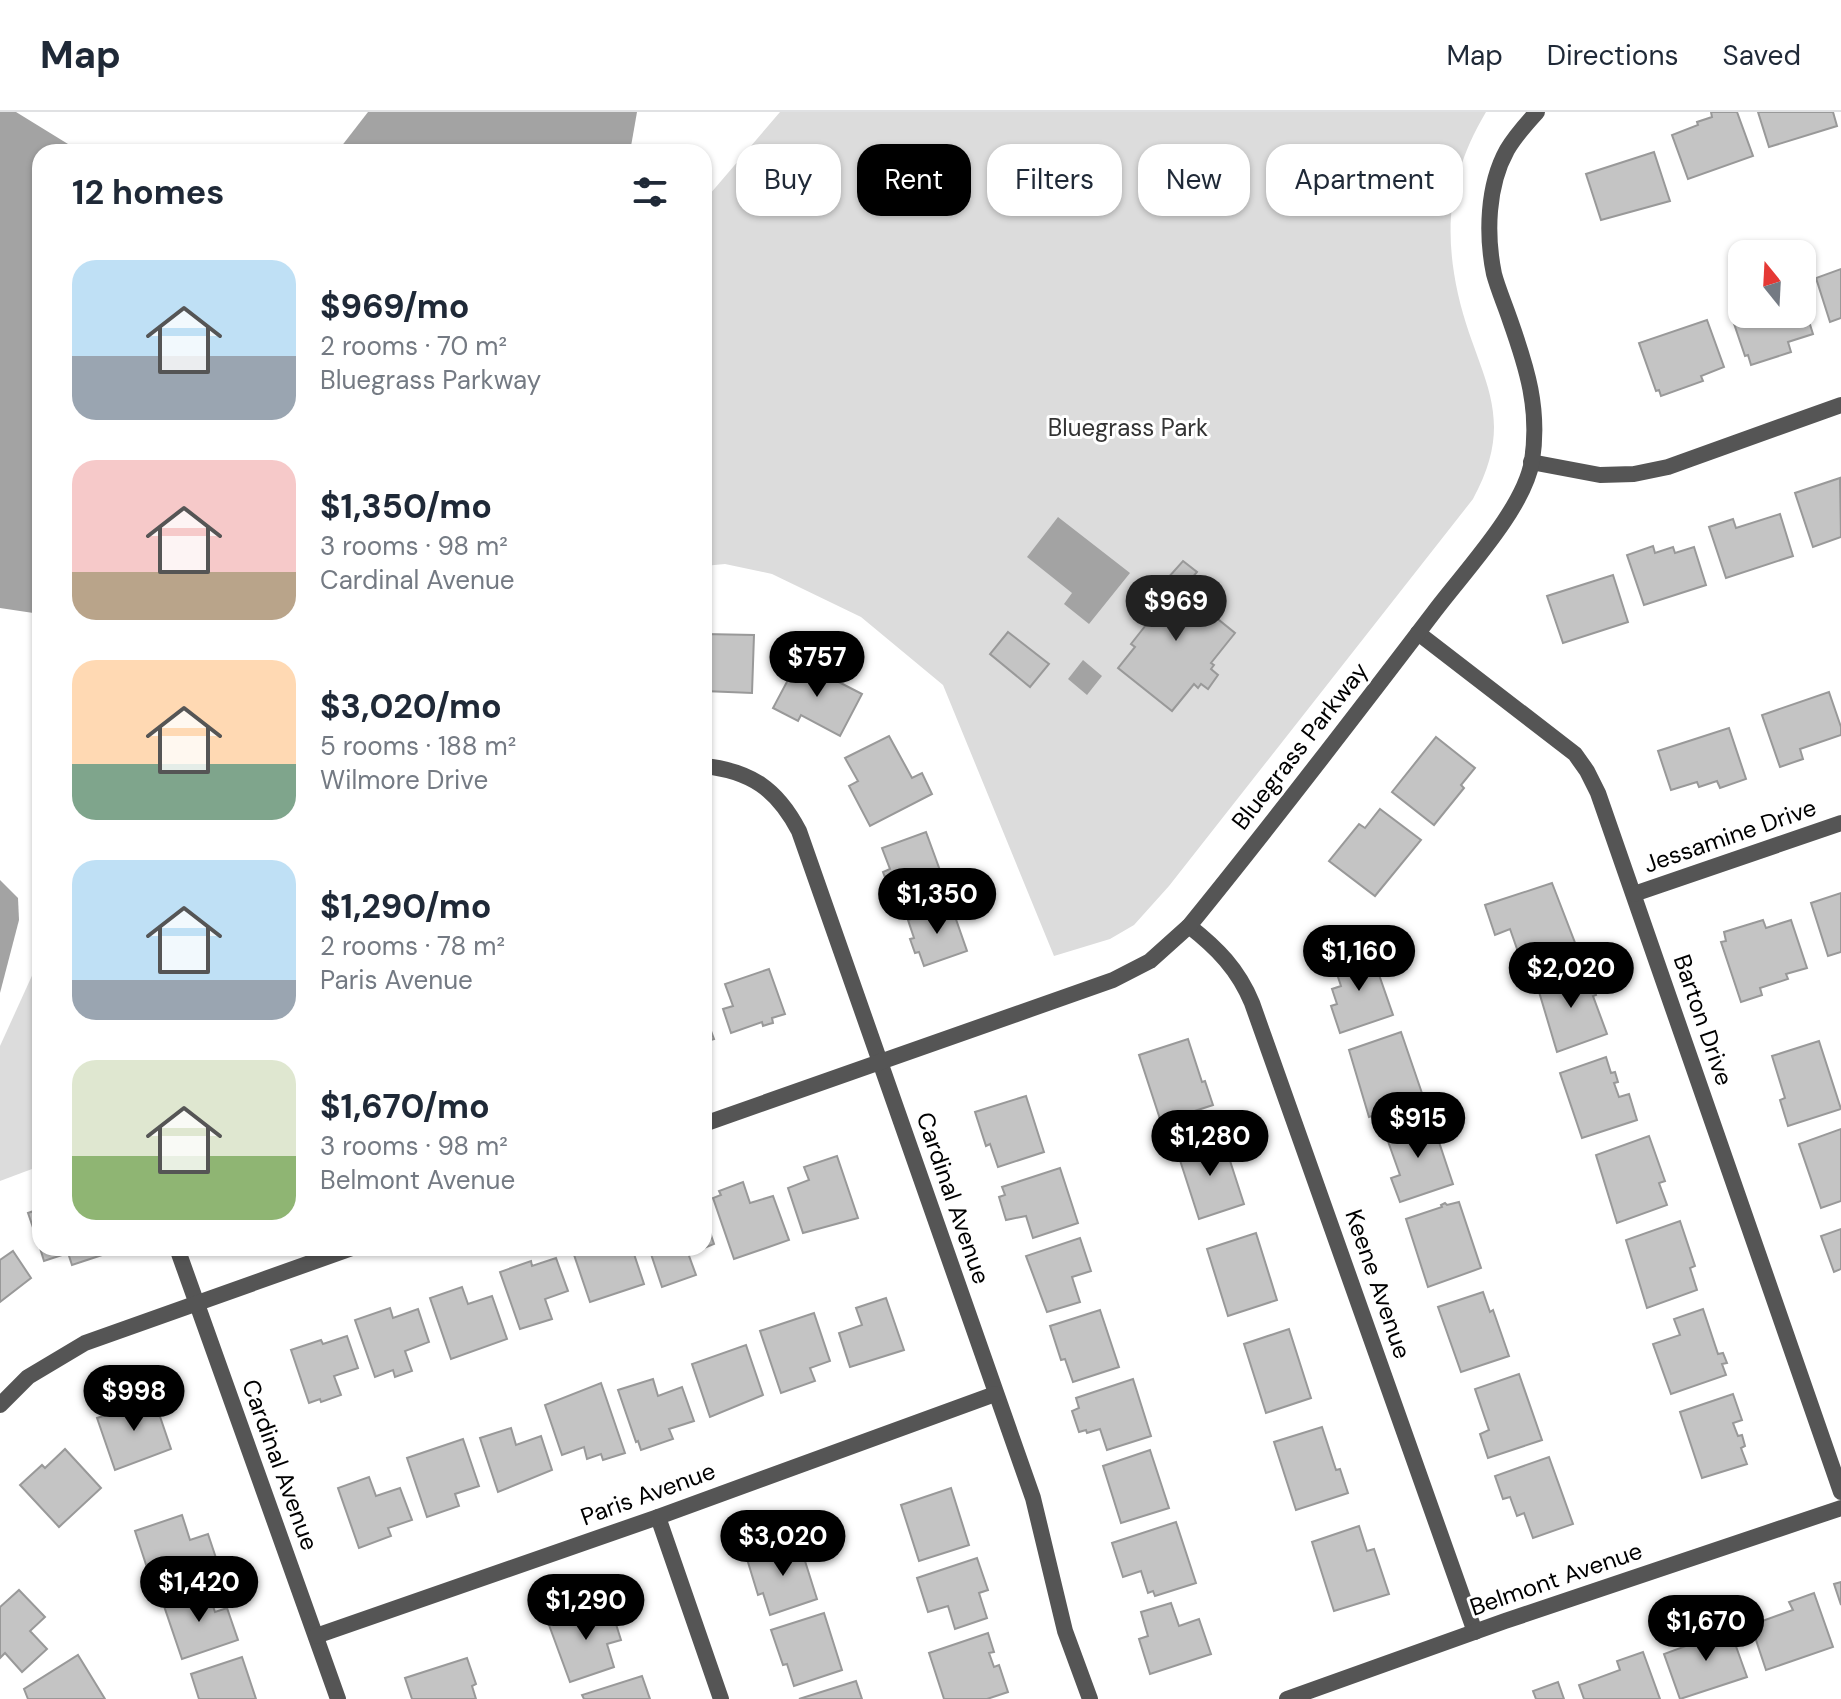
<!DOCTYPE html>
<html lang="en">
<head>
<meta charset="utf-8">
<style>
	body { margin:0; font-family:"DM Sans",sans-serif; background:#f6f6f7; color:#1f2937; height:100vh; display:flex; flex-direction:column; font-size:30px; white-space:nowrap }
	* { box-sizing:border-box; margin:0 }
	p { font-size:26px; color:#747a83 }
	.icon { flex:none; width:44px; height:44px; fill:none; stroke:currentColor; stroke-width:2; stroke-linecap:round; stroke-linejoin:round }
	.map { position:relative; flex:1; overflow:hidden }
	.side { position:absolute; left:32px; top:32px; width:680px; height:1112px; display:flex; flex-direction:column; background:#fff; border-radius:24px; box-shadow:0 2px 6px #0004 }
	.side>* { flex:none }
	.top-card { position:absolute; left:736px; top:32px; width:760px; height:72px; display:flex; gap:16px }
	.needle { width:52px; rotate:342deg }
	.tools { position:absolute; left:1728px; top:128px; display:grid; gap:16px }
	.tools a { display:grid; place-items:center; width:88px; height:88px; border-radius:16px; background:#fff; box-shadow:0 2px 6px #0004; font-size:40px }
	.price { position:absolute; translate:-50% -68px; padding:0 18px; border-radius:28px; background:#000; color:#fff; font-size:26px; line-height:52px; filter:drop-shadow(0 2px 4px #0008) }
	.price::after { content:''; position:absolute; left:50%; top:48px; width:24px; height:18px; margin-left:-12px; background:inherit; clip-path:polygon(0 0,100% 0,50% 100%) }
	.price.active { background:#222; color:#fff }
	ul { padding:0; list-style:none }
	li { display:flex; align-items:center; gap:24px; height:200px; padding:0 40px }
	li span { display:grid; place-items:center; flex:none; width:224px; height:160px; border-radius:24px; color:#555 }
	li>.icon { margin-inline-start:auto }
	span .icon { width:96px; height:96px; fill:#fffc; stroke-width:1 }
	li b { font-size:34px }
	h2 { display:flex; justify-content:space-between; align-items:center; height:96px; padding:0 40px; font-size:34px }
	.tag { padding:0 28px; border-radius:24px; background:#fff; box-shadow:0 2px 6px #0004; font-size:28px; line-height:72px }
	.tag.active { background:#000; color:#fff }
	header { display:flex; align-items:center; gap:48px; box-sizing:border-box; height:112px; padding:0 40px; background:#fff; border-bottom:2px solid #e0e1e3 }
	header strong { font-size:38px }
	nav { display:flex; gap:44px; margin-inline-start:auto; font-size:28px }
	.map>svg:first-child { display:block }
	.green { fill:#dcdcdc }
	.water { fill:#a3a3a3 }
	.building { fill:#c4c4c4; stroke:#999; stroke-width:2 }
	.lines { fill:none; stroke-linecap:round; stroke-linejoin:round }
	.minor { stroke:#555; stroke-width:16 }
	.labels { text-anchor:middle; stroke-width:6; stroke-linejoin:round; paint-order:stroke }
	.park-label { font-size:24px; fill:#333; stroke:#fff }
	.street-label { font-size:24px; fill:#000; stroke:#fff }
</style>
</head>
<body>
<header>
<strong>Map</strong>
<nav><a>Map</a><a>Directions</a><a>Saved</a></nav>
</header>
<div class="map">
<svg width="1841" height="1587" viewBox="0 0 1841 1587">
	<rect width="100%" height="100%" fill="#fff"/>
	<g class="green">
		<path d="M780,0H1486C1450,61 1443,114 1458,182C1476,263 1520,301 1473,387L1169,774L1134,813L1110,827L1054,844L943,573L861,505L772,462L725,452L704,454V89Z"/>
		<path d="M40,846V1054L0,1069V934Z"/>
	</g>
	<g class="water">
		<path d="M0,0H16L81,40H40V502L0,496Z"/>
		<path d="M368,0H637L630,40H337Z"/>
		<path d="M1058,405L1130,461L1089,512L1064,492L1072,481L1027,445Z"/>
		<path d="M1083,548L1102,564L1087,583L1068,567Z"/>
		<path d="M0,768L18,786L19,808L0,881Z"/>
	</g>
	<g class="building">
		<path d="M1711,0H1737L1753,44L1688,67L1672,23L1698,13L1697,10L1712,5Z"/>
		<path d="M1758,0H1833L1837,14L1769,35Z"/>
		<path d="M1654,40L1670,89L1601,108L1586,62Z"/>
		<path d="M1841,157V206L1830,210L1816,166Z"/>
		<path d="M1802,187L1813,222L1788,230L1791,240L1751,253L1748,243L1745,244L1730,200L1742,196V202H1802Z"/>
		<path d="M1707,208L1724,255L1701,264L1703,269L1661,284L1659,278L1656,279L1639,231Z"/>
		<path d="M1840,366L1841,425L1813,435L1795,381Z"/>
		<path d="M1780,402L1793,444L1726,466L1709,415L1733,407L1736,416Z"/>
		<path d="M1653,434L1655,441L1673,435L1675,441L1694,435L1706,473L1644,493L1627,443Z"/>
		<path d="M1183,449L1197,460L1182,478L1235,521L1211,551L1214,553L1211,557L1218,563L1208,577L1201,572L1198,576L1194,572L1172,599L1118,556L1135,535L1131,532L1153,504L1142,495Z"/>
		<path d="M1613,463L1628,510L1563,531L1547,484Z"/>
		<path d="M1008,520L1049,552L1030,575L990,542Z"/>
		<path d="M704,522L754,523L752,581L704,579Z"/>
		<path d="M798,549L862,582L840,624L801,603L798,609L773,596Z"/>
		<path d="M1829,580L1841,615V623L1800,637L1803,647L1780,655L1762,603Z"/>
		<path d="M1729,616L1746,667L1720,676L1717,669L1699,675L1697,670L1671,678L1658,639Z"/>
		<path d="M889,624L912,666L922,661L932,682L870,714L849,674L858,669L845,646Z"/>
		<path d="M1436,625L1475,656L1461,673L1464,676L1434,713L1392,680Z"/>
		<path d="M1380,697L1421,728L1375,784L1329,749L1359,712L1365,716Z"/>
		<path d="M926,720L942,764L891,782L883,760L890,757L882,736Z"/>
		<path d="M1552,771L1577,836L1523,854L1510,817L1495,823L1485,793Z"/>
		<path d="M1841,781V840L1828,844L1811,791Z"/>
		<path d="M951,793L967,839L924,854L919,840L915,841L910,827L914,826L908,808Z"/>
		<path d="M1763,808L1766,816L1791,808L1807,856L1786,862L1788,867L1760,876L1762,883L1741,890L1721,830L1726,829L1724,820Z"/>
		<path d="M1370,837L1393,903L1340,921L1331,894L1337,892L1332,877L1341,874L1333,850Z"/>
		<path d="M1583,856L1589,873L1592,872L1596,883L1593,884L1607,922L1557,940L1537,873Z"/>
		<path d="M769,857L785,902L772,906L773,911L769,912L763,914L762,910L731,921L723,897L733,894L725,872Z"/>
		<path d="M704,900L714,927L704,930Z"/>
		<path d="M1401,920L1424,987L1369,1005L1349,938Z"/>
		<path d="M1188,927L1202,970L1205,969L1213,993L1161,1010L1139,943Z"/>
		<path d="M1819,929L1841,997L1788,1014L1780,988L1785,986L1772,944Z"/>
		<path d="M1606,945L1611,961L1615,960L1618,970L1614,971L1619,985L1629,982L1637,1008L1582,1026L1560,961Z"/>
		<path d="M1026,984L1044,1040L998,1055L990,1032L986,1034L975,1000Z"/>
		<path d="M1431,1006L1453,1072L1400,1090L1391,1066L1400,1063L1385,1021Z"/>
		<path d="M1841,1017V1089L1821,1096L1799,1032Z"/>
		<path d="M1222,1024L1244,1092L1199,1107L1177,1039Z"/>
		<path d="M1649,1024L1665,1069L1659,1071L1667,1093L1617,1111L1596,1043Z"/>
		<path d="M837,1044L858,1106L803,1121L788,1076L809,1068L804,1055Z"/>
		<path d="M1060,1056L1078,1111L1033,1126L1026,1104L1006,1108L999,1085L1005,1083L1002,1075Z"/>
		<path d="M743,1070L750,1091L773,1084L789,1128L734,1147L713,1086L721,1083L719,1079Z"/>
		<path d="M1459,1090L1481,1156L1428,1175L1406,1107L1442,1095L1441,1093L1445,1091L1447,1093Z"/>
		<path d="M40,1097V1136L28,1101Z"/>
		<path d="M705,1105L714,1132L704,1136V1106Z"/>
		<path d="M1680,1109L1695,1154L1690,1156L1697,1178L1647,1196L1626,1128Z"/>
		<path d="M1841,1117V1157L1834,1160L1821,1124Z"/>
		<path d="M1256,1121L1277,1188L1228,1204L1207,1137Z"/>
		<path d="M1080,1126L1091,1159L1072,1165L1080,1190L1047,1200L1026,1144Z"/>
		<path d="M40,1136H103L105,1142L72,1153L68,1141L44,1149Z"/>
		<path d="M632,1136L644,1172L590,1190L572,1137Z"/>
		<path d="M649,1136H703L688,1141L696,1163L662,1175Z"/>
		<path d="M13,1139L31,1166L0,1190V1148Z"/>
		<path d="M556,1146L568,1179L545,1187L552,1207L520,1217L500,1160L531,1149L532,1154Z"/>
		<path d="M462,1175L468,1192L492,1184L507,1227L451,1247L430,1186Z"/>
		<path d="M1483,1180L1490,1200L1493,1198L1509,1244L1461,1260L1438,1195Z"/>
		<path d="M886,1186L904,1238L850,1255L839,1221L862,1213L856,1196Z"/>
		<path d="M390,1196L393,1206L418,1197L429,1230L405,1239L412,1259L395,1265L393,1258L375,1265L355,1208Z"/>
		<path d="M1703,1197L1718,1242L1723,1241L1727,1251L1722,1252L1726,1263L1671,1282L1653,1232L1680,1223L1674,1207Z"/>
		<path d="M1100,1198L1119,1255L1073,1270L1065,1247L1061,1248L1050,1214Z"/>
		<path d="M814,1201L830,1249L810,1256L815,1269L781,1281L760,1219Z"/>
		<path d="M1289,1217L1311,1286L1266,1301L1244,1232Z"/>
		<path d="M347,1224L358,1256L334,1264L341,1283L321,1290L320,1287L309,1291L291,1238L321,1228L323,1232Z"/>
		<path d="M746,1233L763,1283L710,1305L692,1252Z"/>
		<path d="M1519,1262L1542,1328L1488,1346L1480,1322L1489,1318L1475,1277Z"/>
		<path d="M653,1267L658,1284L682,1275L694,1309L669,1317L673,1327L641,1338L638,1329L636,1330L618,1278Z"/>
		<path d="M1133,1267L1151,1324L1107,1338L1100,1317L1087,1321L1086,1318L1079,1320L1072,1299L1079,1296L1076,1286Z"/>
		<path d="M601,1271L625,1341L603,1348L601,1342L587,1347L584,1335L562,1343L545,1293Z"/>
		<path d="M1733,1282L1742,1308L1733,1311L1738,1324L1742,1323L1745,1334L1741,1336L1747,1352L1702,1366L1680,1300Z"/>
		<path d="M153,1284L171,1337L115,1358L97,1306L122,1298L121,1295L125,1293L124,1288L133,1285L135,1290H139Z"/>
		<path d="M1322,1315L1336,1358L1340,1357L1348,1381L1296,1398L1274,1330Z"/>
		<path d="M511,1316L516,1333L541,1324L552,1358L498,1380L480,1326Z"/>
		<path d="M463,1327L479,1374L455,1382L459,1394L427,1405L407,1346Z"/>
		<path d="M65,1337L101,1376L59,1415L20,1373L42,1353L45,1356Z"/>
		<path d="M1150,1338L1169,1396L1121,1411L1103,1354Z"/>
		<path d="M1549,1345L1573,1412L1533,1426L1524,1401L1517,1404L1510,1385L1503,1387L1495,1364Z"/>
		<path d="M369,1365L376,1384L400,1376L412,1408L388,1416L391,1424L359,1436L338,1376Z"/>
		<path d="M951,1376L969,1433L919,1449L901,1393Z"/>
		<path d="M182,1403L190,1428L208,1422L219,1455L154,1477L135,1419Z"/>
		<path d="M1176,1410L1196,1471L1155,1484L1153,1479L1148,1481L1141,1459L1123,1465L1112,1431Z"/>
		<path d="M1359,1414L1367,1439L1374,1437L1389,1482L1334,1499L1312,1430Z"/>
		<path d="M799,1430L817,1487L770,1503L763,1481L758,1483L747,1447Z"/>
		<path d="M977,1446L988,1478L979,1481L987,1506L955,1517L948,1494L928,1500L917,1466Z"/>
		<path d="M1841,1470V1493L1834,1472Z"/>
		<path d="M207,1476L215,1500L227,1496L238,1528L182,1547L163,1491Z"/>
		<path d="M19,1478L45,1505L30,1519L47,1537L22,1560L5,1541L0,1546V1495Z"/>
		<path d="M1814,1481L1833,1535L1766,1558L1751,1513L1793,1498L1789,1490Z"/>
		<path d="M1171,1491L1179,1514L1199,1507L1211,1542L1150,1562L1139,1527L1148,1524L1141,1500Z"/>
		<path d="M610,1493L621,1528L607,1532L614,1555L570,1570L549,1513Z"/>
		<path d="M824,1501L842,1558L794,1574L787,1552L783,1553L771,1518Z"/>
		<path d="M1728,1512L1747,1565L1680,1587L1664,1542L1705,1527L1703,1521Z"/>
		<path d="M988,1521L994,1540L989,1541L994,1555L999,1553L1008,1580L987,1587H944L929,1541Z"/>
		<path d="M1643,1540L1660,1587H1584L1579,1573L1620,1558L1617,1549Z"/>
		<path d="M78,1543L105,1587H28L24,1577Z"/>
		<path d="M242,1545L256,1587H199L191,1562Z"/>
		<path d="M467,1546L476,1572L472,1574L476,1587H412L405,1566Z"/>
		<path d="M642,1564L650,1587H584L582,1583Z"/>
		<path d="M856,1569L862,1587H799Z"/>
		<path d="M1558,1570L1564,1587H1536L1533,1579Z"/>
	</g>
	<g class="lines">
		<g class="minor">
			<path d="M1531,350L1600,363L1634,362L1668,355L1841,293"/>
			<path d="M1418,521L1575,642L1587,659L1598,681L1841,1380"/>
			<path d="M704,654C751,659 777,677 799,719L1033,1386L1065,1519L1090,1587"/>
			<path d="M1634,782L1841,711"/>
			<path d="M1189,814C1217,836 1238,857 1252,891L1475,1520"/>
			<path d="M704,1012L1113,868L1150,849L1189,814C1273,711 1354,605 1434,500C1464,460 1524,397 1532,349C1540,297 1527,256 1510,208C1505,193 1498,177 1494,162C1486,123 1487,74 1507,38C1515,24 1526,12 1537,0"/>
			<path d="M177,1136L338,1587"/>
			<path d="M0,1293L28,1265L85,1231L352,1136"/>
			<path d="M658,1405L721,1587"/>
			<path d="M316,1524L658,1405L995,1282"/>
			<path d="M1287,1587L1505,1509L1841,1396"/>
		</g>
	</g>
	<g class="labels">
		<g class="park-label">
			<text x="1128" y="324">Bluegrass Park</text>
		</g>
		<g class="street-label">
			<text transform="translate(1300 634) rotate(-52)" y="8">Bluegrass Parkway</text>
			<text transform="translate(1730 724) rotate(-19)" y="8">Jessamine Drive</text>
			<text transform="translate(1703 908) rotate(71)" y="8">Barton Drive</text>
			<text transform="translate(953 1086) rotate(71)" y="8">Cardinal Avenue</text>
			<text transform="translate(1378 1172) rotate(71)" y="8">Keene Avenue</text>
			<text transform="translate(280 1353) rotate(70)" y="8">Cardinal Avenue</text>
			<text transform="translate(648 1382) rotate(-20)" y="8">Paris Avenue</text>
			<text transform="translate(1556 1467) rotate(-19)" y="8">Belmont Avenue</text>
		</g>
	</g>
</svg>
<div class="tools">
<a><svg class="needle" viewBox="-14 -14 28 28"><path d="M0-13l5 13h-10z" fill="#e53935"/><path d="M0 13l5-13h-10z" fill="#747a83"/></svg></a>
</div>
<b class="price active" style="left:1176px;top:531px">$969</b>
<b class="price" style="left:817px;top:587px">$757</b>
<b class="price" style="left:937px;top:824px">$1,350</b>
<b class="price" style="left:1359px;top:881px">$1,160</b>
<b class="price" style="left:1571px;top:898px">$2,020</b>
<b class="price" style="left:1418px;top:1048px">$915</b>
<b class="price" style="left:1210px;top:1066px">$1,280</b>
<b class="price" style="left:134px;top:1321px">$998</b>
<b class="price" style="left:783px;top:1466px">$3,020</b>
<b class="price" style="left:199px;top:1512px">$1,420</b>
<b class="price" style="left:586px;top:1530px">$1,290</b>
<b class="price" style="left:1706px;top:1551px">$1,670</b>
<div class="top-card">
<a class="tag">Buy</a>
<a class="tag active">Rent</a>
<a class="tag">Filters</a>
<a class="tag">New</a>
<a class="tag">Apartment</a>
</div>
<section class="side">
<h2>12 homes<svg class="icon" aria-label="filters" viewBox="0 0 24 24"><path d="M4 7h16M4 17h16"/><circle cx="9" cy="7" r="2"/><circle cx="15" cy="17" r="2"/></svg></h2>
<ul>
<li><span style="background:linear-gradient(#bfe0f5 60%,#9aa5b1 0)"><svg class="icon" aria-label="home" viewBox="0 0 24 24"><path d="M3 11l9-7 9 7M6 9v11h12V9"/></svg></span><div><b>$969/mo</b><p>2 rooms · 70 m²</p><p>Bluegrass Parkway</p></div></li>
<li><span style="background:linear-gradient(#f6c9c9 70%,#b9a48a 0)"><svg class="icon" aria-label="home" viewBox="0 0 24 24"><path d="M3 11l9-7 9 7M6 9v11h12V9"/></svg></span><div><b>$1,350/mo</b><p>3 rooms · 98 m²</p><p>Cardinal Avenue</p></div></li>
<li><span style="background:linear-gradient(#ffd9b3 65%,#7fa58c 0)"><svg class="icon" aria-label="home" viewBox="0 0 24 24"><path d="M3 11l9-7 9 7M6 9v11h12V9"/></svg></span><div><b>$3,020/mo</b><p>5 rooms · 188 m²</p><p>Wilmore Drive</p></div></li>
<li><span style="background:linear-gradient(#bfe0f5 75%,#9aa5b1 0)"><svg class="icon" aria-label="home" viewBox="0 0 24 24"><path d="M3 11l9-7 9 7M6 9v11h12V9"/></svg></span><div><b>$1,290/mo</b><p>2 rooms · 78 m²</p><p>Paris Avenue</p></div></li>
<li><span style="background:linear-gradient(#dfe7d0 60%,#8fb573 0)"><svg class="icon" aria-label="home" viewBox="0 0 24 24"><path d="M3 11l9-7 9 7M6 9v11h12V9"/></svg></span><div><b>$1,670/mo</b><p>3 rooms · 98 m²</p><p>Belmont Avenue</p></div></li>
</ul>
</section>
</div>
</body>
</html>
